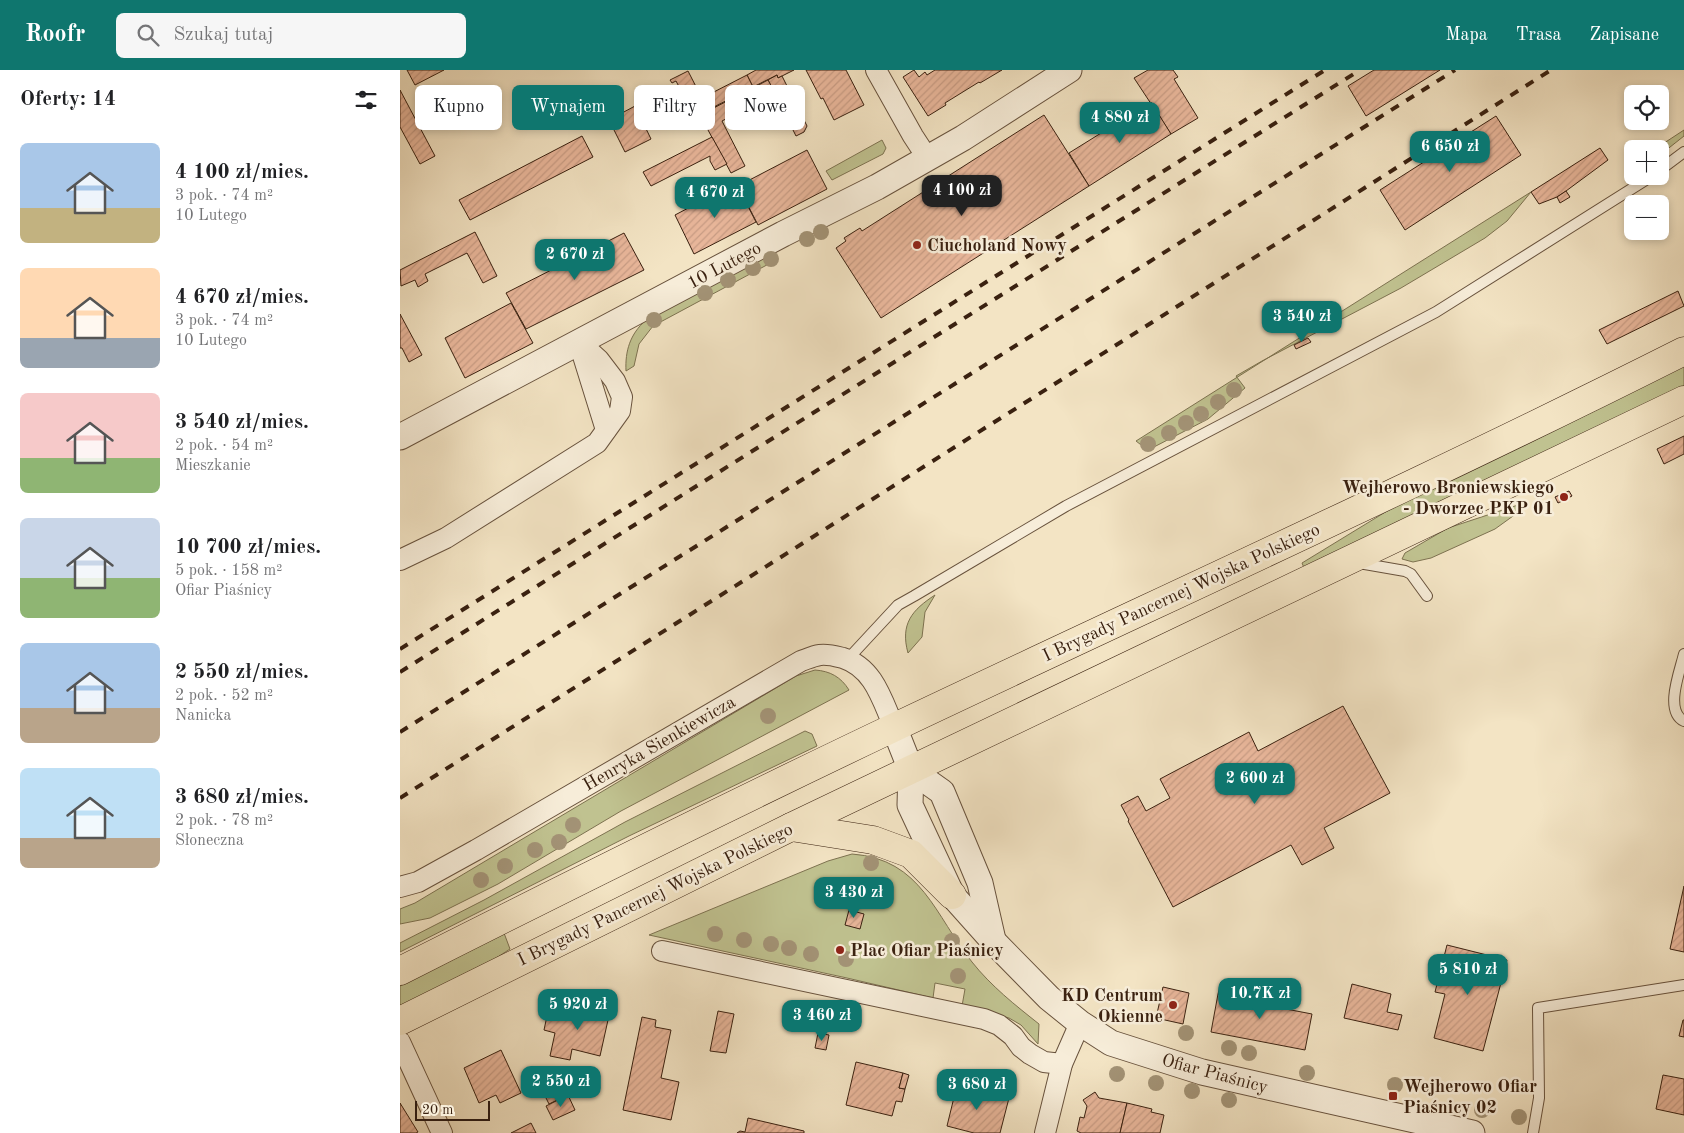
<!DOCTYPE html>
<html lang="pl">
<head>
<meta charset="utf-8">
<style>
	body { margin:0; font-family:"Old Standard TT",serif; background:#f6f6f6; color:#202124; height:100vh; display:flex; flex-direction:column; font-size:19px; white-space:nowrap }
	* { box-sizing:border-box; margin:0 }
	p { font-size:16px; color:#757577 }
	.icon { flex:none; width:28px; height:28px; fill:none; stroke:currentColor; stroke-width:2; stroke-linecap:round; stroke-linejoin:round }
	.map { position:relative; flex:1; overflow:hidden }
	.details { display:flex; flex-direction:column; background:#fff; width:400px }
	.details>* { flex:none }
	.banner { position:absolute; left:15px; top:15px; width:475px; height:45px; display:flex; gap:10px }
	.fabs { position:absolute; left:1224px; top:15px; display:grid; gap:10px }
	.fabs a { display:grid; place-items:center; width:45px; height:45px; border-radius:8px; background:#fff; box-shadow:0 2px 8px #0003; font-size:25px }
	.scale { position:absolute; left:15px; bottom:12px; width:75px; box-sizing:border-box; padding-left:5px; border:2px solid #3a2110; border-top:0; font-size:14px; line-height:18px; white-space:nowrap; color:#3a2110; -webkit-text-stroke:4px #f7edd9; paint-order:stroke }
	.price { position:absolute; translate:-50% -42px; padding:0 11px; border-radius:10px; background:#0f766e; color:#fff; font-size:16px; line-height:32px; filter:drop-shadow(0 1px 2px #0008) }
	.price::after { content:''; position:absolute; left:50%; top:30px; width:15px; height:11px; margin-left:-8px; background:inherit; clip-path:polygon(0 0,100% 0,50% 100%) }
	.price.selected { background:#222; color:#fff }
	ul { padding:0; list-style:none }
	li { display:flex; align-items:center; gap:15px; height:125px; padding:0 20px }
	li span { display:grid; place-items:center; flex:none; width:140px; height:100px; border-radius:8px; color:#555 }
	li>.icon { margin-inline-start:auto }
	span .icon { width:60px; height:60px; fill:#fffc; stroke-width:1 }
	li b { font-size:21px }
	h2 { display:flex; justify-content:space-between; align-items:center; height:60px; padding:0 20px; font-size:21px }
	.tag { padding:0 18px; border-radius:8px; background:#fff; box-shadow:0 2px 8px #0003; font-size:18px; line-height:45px }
	.tag.selected { background:#0f766e; color:#fff }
	header { display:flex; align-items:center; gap:30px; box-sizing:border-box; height:70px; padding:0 25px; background:#0f766e; color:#fff }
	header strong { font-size:24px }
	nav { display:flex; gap:28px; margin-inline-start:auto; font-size:18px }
	.search { width:350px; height:45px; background:#f6f6f6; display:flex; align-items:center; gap:12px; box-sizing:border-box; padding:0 18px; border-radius:8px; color:#757577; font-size:19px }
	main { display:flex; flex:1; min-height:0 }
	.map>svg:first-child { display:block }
	.grass { fill:#c0c290; stroke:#7d7250 }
	.building { fill:url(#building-hatch); stroke:#3a2110 }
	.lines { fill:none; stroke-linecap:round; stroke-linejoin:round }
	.service-casing { stroke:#68523d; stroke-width:12 }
	.minor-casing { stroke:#68523d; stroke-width:22 }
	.tertiary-casing { stroke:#68523d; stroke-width:27 }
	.primary-casing { stroke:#3a2110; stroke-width:29 }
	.service { stroke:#f7edd9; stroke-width:10 }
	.minor { stroke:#f7edd9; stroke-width:20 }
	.tertiary { stroke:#f7edd9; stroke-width:25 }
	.primary { stroke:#f3e4c4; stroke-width:28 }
	.rail { stroke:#3a2110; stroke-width:4; stroke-dasharray:9 9; stroke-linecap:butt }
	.tree { fill:#a39376 }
	.poi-dot { fill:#8f2418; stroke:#f7edd9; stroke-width:2 }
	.labels { text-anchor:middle; stroke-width:5; stroke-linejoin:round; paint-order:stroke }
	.poi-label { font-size:18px; font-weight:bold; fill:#3a2110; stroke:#f7edd9; text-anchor:start }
	.street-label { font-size:18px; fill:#3a2110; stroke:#f7edd9 }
</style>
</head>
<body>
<header>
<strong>Roofr</strong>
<div class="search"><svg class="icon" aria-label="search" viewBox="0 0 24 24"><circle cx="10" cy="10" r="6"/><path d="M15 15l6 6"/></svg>Szukaj tutaj</div>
<nav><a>Mapa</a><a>Trasa</a><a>Zapisane</a></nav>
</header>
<main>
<section class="details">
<h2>Oferty: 14<svg class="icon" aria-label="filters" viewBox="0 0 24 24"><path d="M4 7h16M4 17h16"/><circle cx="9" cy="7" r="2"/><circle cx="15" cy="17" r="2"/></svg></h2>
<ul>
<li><span style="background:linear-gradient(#a9c7e8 65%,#c2b280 0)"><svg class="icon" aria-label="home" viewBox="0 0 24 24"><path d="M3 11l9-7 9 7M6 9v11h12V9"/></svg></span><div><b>4 100 zł/mies.</b><p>3 pok. · 74 m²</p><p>10 Lutego</p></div></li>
<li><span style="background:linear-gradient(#ffd9b3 70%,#9aa5b1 0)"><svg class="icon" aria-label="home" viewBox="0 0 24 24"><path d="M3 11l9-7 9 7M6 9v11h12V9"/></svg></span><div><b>4 670 zł/mies.</b><p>3 pok. · 74 m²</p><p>10 Lutego</p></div></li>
<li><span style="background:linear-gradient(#f6c9c9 65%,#8fb573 0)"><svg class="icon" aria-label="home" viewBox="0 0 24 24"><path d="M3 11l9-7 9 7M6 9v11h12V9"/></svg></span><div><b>3 540 zł/mies.</b><p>2 pok. · 54 m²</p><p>Mieszkanie</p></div></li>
<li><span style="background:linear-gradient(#c9d6e8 60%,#8fb573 0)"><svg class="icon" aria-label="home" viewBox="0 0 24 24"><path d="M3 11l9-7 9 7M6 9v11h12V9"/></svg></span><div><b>10 700 zł/mies.</b><p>5 pok. · 158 m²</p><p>Ofiar Piaśnicy</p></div></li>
<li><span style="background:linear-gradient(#a9c7e8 65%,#b9a48a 0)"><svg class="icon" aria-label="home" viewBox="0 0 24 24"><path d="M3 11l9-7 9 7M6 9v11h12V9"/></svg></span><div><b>2 550 zł/mies.</b><p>2 pok. · 52 m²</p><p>Nanicka</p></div></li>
<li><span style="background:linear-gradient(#bfe0f5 70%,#b9a48a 0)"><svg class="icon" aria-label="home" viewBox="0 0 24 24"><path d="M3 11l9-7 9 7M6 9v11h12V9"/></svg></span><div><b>3 680 zł/mies.</b><p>2 pok. · 78 m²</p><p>Słoneczna</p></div></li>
</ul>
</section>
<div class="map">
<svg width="1284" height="1063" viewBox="0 0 1284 1063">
	<defs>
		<pattern id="building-hatch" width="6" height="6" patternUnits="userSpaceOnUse" patternTransform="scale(1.25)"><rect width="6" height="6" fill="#e8b69a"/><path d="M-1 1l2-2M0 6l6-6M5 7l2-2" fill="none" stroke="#c89c84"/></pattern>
	</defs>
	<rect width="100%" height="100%" fill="#f3e4c4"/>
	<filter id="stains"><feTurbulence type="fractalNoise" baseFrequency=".004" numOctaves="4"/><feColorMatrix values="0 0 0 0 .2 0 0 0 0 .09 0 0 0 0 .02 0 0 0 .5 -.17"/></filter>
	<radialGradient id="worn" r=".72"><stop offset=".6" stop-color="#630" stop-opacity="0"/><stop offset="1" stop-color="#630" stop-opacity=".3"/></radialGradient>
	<g class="grass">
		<path d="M1284,60V66L1260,85V79H1255Z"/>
		<path d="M482,70L486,78L483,84L432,110L426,101Z"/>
		<path d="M1131,122L1107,151L1085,168L1001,218L862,291L836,306L845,318L808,349L752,378H745L736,371Z"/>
		<path d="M372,183L378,189L253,256L239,274L234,296L226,301C225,281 230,264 246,250Z"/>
		<path d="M1284,296V317L905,500L902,493L992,438Z"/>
		<path d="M1118,435L1120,441L1095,459L1031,488L1013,492L1002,489L1005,483L1048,458Z"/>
		<path d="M535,525L525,542L522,567L508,583C500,554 512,540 535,525Z"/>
		<path d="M415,600C430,601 441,607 449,620L221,741L98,814L30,848L0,854V839L15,833L396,606Z"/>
		<path d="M405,661L412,664L417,676L229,766L0,882V873L84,830L225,752Z"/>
		<path d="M452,784C522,789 535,846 572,892C591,916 615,935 639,954L638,974L621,955L609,948L562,936L565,919L535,913L533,928L447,908L249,865L428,791Z"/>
		<path d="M104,863L110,879L87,894L0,940V916Z"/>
	</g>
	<g class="building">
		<path d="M7,0H44L15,15Z"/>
		<path d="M356,0H394L378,8L377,5L353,17L347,5Z"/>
		<path d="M406,0H446L464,35L434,50L423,28L421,29Z"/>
		<path d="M514,0L519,7L525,2L527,5L535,0H602L580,13L579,12L545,33L546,35L528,46L503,7Z"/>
		<path d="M748,0H773L778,7L774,9L798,48L771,64L734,8Z"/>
		<path d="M974,0H1040L966,46L948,16Z"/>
		<path d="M288,1L308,40L295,47L276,11L272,13L270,10Z"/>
		<path d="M347,5L353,17L310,39L304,27Z"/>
		<path d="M377,5L378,8L382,6L407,56L404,62L396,66L368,10Z"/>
		<path d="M368,10L375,23L322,51L345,96L331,103L300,45Z"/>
		<path d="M0,20L35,86L20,94L0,57Z"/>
		<path d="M751,32L771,64L689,116L669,83Z"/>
		<path d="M235,36L251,69L225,82L209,50Z"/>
		<path d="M644,45L689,116L481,248L436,178L446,171L444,168L460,158L462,161Z"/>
		<path d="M1096,46L1121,85L1005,160L980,120Z"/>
		<path d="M182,66L193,87L70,150L59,130Z"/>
		<path d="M312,67L327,94L315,100L310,91V86L251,116L243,102Z"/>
		<path d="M1200,78L1208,90L1166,121L1157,127L1139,134L1131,122Z"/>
		<path d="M407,80L427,119L358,155L338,116Z"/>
		<path d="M336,113L356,152L294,184L275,145Z"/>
		<path d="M1166,121L1170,127L1160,133L1157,127Z"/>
		<path d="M75,162L97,206L83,213L67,183L25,204L28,211L18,217L15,210L1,216L0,200Z"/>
		<path d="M224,163L244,200L126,259L106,223Z"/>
		<path d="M1278,221L1284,236L1207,274L1199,260Z"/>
		<path d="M111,233L133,273L65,308L45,268Z"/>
		<path d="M0,244L22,285L9,292L2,278H0Z"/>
		<path d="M908,268L911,272L896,279L894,275Z"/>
		<path d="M1284,366V384L1264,394L1257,379Z"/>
		<path d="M1169,421L1172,426L1158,433L1155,427Z"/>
		<path d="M943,636L990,723L924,758L934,778L902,795L891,775L773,837L728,751L729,750L721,735L738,726L746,741L770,728L760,709L849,662L858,681Z"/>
		<path d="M1284,816V882L1270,879Z"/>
		<path d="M449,840L464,844L460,859L445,855Z"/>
		<path d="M1047,875L1107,890L1083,981L1034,968L1045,924L1035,922Z"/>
		<path d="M821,912L837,915L835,927L818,924Z"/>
		<path d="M952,914L991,924L987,942L1002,945L998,960L944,948Z"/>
		<path d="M837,915L862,920L860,934L912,944L905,980L811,962L818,924L835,927Z"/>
		<path d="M763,917L789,923L783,954L756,948Z"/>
		<path d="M175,933L210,941L200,986L172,979L170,990L150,986L155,963L144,960L147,946L158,948L160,937L173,940Z"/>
		<path d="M318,941L334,944L326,983L310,981Z"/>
		<path d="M242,947L256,950L255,957L271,960L261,1008L279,1012L271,1050L223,1040Z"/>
		<path d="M1283,950H1284V967L1279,966Z"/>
		<path d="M418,963L429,965L426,980L415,978Z"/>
		<path d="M101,980L121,1023L100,1033L96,1025L79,1033L64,998Z"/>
		<path d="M456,992L503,1003L499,1018L505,1019L502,1032L496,1031L492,1046L446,1035Z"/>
		<path d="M503,1003L509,1005L505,1019L499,1018Z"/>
		<path d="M1263,1005L1284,1009V1045L1256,1039Z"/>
		<path d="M161,1011L168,1025L149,1034L142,1020Z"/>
		<path d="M557,1015L609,1028L600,1063H574L547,1056Z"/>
		<path d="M695,1022L699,1028L727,1033L720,1063H681L677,1061L680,1047L684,1048L687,1036L683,1030Z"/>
		<path d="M168,1025L175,1040L153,1050L146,1036Z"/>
		<path d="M0,1033L18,1062L16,1063H0Z"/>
		<path d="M727,1033L752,1039L751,1042L764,1045L760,1063H720Z"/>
		<path d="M348,1048L404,1061V1063H337L340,1061L345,1062Z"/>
		<path d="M131,1053L136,1063H111Z"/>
	</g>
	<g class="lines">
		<g class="service-casing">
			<g id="service">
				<path d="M1260,100L1284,82"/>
				<path d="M959,493L1005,501L1011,504L1027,526"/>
				<path d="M1284,584C1280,601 1264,641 1284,651"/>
				<path d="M447,590L498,535L514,526L666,436L1036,242L1252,106"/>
				<path d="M1133,1063L1139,1028L1138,938L1284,915"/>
			</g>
		</g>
		<g class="minor-casing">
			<g id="minor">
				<path d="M476,0L513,66L528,89"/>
				<path d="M179,273L206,360"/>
				<path d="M0,490L46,468L197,373L220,341L222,327L215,311L199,290L178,271"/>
				<path d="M0,817L18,812L76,780L401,591C407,589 413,586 420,585C428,584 435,586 443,588C474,598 482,630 494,657"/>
				<path d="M262,881L584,949L599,955L613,966L621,977L630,984L644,992L662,994"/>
				<path d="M0,972L42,1063"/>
				<path d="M645,1063L662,994L680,953"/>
			</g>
		</g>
		<g class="tertiary-casing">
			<g id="tertiary">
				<path d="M0,367L383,164L477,117L563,68L669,0"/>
				<path d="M494,657L511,700L510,735L552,825L594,872L649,928L680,953L711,973L802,1002L1072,1063"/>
				<path d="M511,700L542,722L580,813L593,870"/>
			</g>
		</g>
		<g class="primary-casing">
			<g id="primary">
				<path d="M391,757L473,770L511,784L552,825"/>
				<path d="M0,901C164,818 329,736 495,657C758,532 1024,412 1284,281"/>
				<path d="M0,951L391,757L1284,330"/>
			</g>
		</g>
		<use href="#service" class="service"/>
		<use href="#minor" class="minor"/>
		<use href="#tertiary" class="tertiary"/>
		<use href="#primary" class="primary"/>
		<g class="rail">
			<path d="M0,579L925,0"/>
			<path d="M0,602L960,0"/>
			<path d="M0,662L1055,0"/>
			<path d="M0,728L1151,0"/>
		</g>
	</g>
	<g class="tree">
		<circle cx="421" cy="162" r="8"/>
		<circle cx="407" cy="169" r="8"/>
		<circle cx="371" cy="189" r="8"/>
		<circle cx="353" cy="198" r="8"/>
		<circle cx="328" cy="210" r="8"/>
		<circle cx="305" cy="223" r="8"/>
		<circle cx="254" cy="250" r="8"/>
		<circle cx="834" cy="320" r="8"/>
		<circle cx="818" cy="332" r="8"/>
		<circle cx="801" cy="344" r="8"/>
		<circle cx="786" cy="353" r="8"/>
		<circle cx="769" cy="363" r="8"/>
		<circle cx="748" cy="374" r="8"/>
		<circle cx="368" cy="646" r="8"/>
		<circle cx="173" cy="755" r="8"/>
		<circle cx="159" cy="772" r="8"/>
		<circle cx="135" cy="780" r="8"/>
		<circle cx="471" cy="793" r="8"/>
		<circle cx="105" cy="796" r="8"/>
		<circle cx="81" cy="810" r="8"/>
		<circle cx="315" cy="864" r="8"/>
		<circle cx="344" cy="870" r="8"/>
		<circle cx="552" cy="871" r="8"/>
		<circle cx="371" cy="874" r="8"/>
		<circle cx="389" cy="878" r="8"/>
		<circle cx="411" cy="884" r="8"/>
		<circle cx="446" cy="889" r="8"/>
		<circle cx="558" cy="906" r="8"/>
		<circle cx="786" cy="963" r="8"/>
		<circle cx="829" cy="978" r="8"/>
		<circle cx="849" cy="983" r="8"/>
		<circle cx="907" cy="1003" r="8"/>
		<circle cx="717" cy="1004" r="8"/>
		<circle cx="756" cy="1013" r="8"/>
		<circle cx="995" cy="1015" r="8"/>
		<circle cx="792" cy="1021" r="8"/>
		<circle cx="829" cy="1030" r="8"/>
		<circle cx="1082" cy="1040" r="8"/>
		<circle cx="1119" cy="1047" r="8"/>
	</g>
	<g class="poi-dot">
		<circle cx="517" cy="175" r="5"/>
		<circle cx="1164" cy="427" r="5"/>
		<circle cx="440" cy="880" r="5"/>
		<circle cx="773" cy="935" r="5"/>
		<rect x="988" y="1021" width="10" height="10" rx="2.5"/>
	</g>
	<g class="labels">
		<g class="poi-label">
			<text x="527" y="181">Ciucholand Nowy</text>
			<text x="1154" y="423" text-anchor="end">Wejherowo Broniewskiego<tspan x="1154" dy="21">- Dworzec PKP 01</tspan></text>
			<text x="450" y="886">Plac Ofiar Piaśnicy</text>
			<text x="763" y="931" text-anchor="end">KD Centrum<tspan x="763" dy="21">Okienne</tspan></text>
			<text x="1003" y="1022">Wejherowo Ofiar<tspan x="1003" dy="21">Piaśnicy 02</tspan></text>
		</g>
		<g class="street-label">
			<text transform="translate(324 195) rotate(-28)" y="6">10 Lutego</text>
			<text transform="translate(781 522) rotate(-25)" y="6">I Brygady Pancernej Wojska Polskiego</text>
			<text transform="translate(259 673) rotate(-30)" y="6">Henryka Sienkiewicza</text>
			<text transform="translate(255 824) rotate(-26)" y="6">I Brygady Pancernej Wojska Polskiego</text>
			<text transform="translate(815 1003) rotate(15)" y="6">Ofiar Piaśnicy</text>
		</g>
	</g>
	<rect width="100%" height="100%" filter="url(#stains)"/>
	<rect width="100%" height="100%" fill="url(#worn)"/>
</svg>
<div class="fabs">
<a><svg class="icon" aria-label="locate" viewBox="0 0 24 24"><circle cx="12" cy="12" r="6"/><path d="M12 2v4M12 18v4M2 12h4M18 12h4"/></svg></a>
<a>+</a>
<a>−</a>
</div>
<div class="scale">20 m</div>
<b class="price" style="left:720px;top:74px">4 880 zł</b>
<b class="price" style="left:1050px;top:103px">6 650 zł</b>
<b class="price selected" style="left:562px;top:147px">4 100 zł</b>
<b class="price" style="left:315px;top:149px">4 670 zł</b>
<b class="price" style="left:175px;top:211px">2 670 zł</b>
<b class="price" style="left:902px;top:273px">3 540 zł</b>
<b class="price" style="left:855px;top:735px">2 600 zł</b>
<b class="price" style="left:454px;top:849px">3 430 zł</b>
<b class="price" style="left:1068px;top:926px">5 810 zł</b>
<b class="price" style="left:860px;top:950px">10.7K zł</b>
<b class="price" style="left:178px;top:961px">5 920 zł</b>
<b class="price" style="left:422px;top:972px">3 460 zł</b>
<b class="price" style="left:161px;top:1038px">2 550 zł</b>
<b class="price" style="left:577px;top:1041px">3 680 zł</b>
<div class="banner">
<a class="tag">Kupno</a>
<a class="tag selected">Wynajem</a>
<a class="tag">Filtry</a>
<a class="tag">Nowe</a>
</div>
</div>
</main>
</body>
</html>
